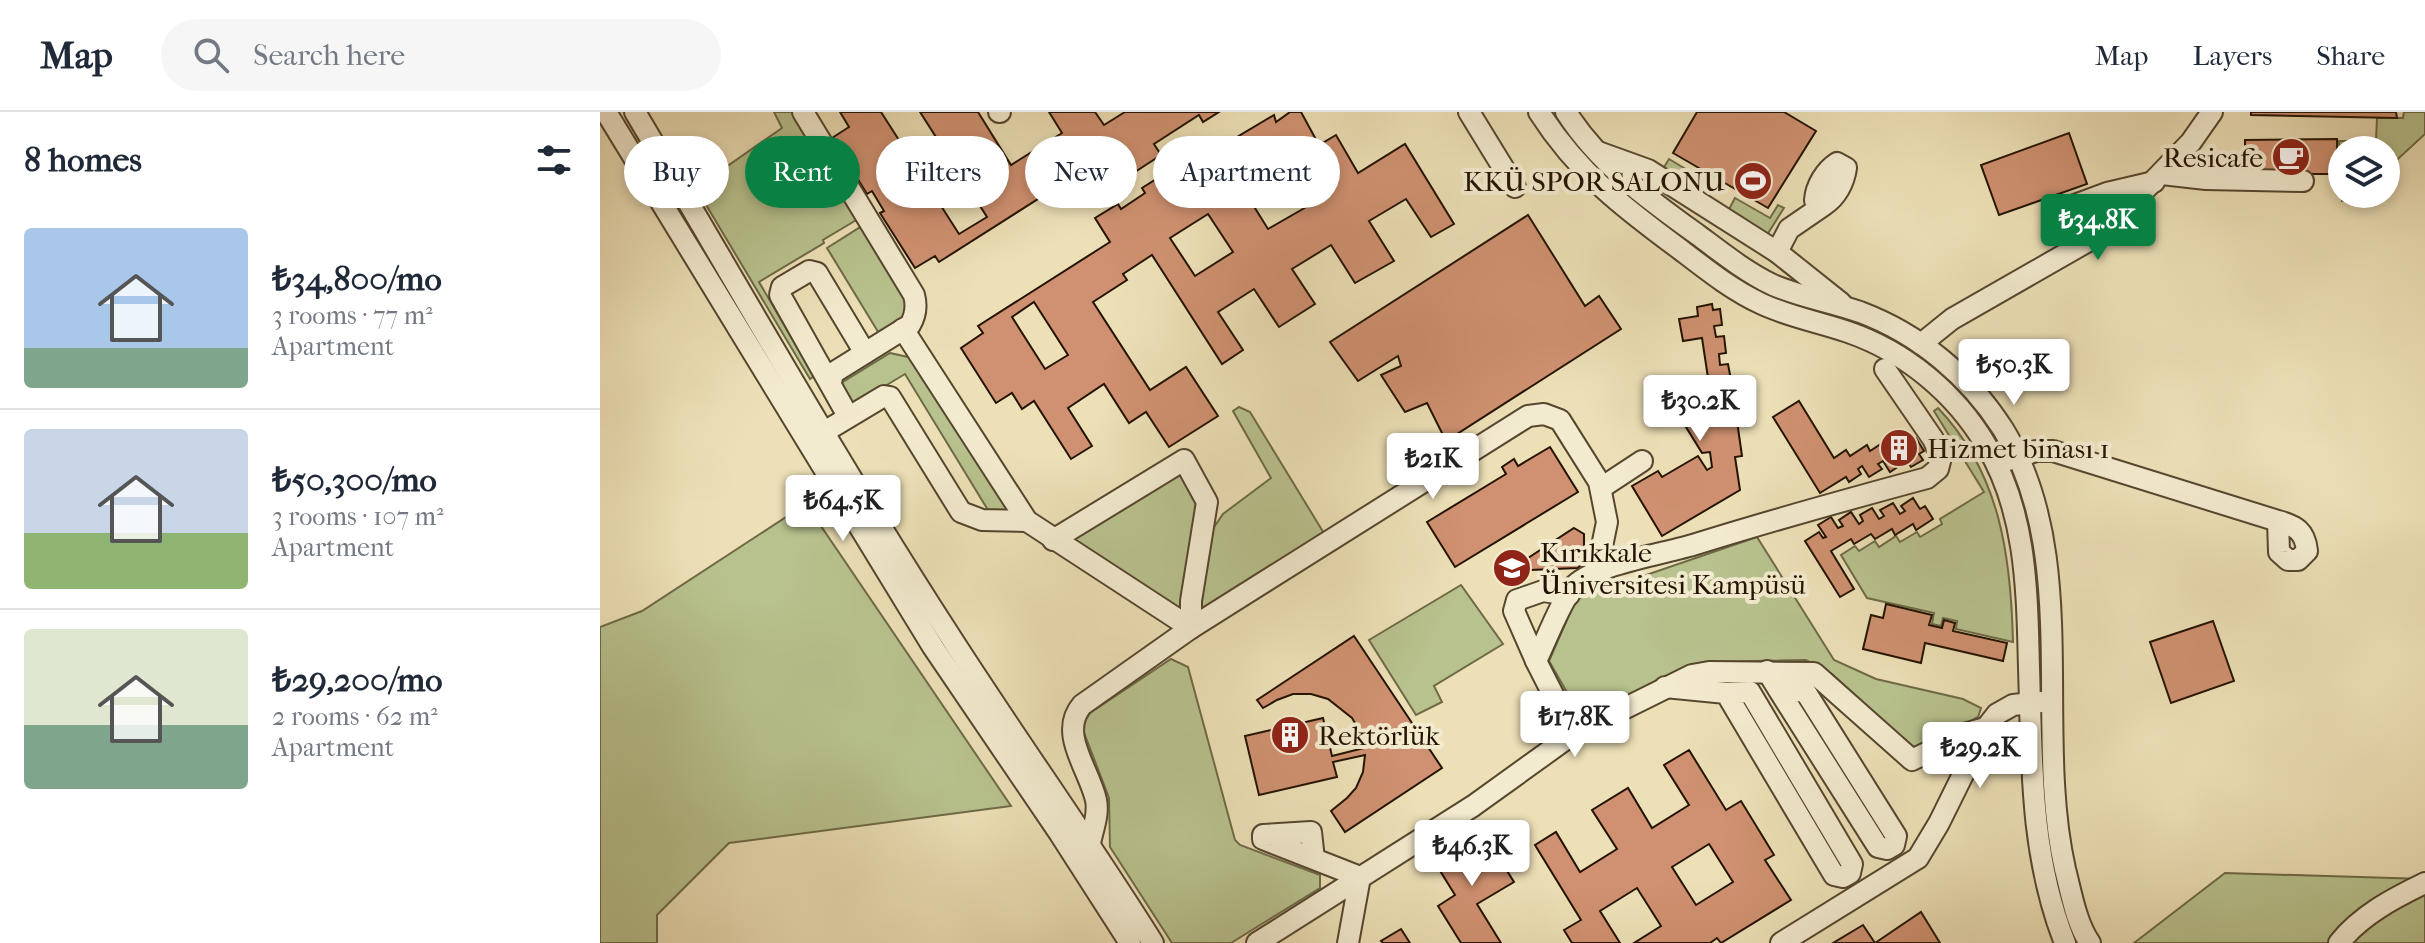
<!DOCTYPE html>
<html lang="en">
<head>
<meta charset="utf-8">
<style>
	body { margin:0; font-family:"IM FELL French Canon",serif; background:#f6f6f7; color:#1f2937; height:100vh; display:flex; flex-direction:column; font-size:30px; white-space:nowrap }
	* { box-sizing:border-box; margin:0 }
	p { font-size:26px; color:#747a83 }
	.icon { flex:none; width:44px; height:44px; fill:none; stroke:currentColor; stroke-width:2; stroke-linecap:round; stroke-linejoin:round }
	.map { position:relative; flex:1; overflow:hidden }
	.details { display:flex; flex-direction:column; background:#fff; width:600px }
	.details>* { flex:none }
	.top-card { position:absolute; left:24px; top:24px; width:760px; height:72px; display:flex; gap:16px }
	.tools { position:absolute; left:1728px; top:24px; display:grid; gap:16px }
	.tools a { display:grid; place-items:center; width:72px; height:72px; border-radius:50%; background:#fff; box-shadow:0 4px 12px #0003; font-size:40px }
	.price { position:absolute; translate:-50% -68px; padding:0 18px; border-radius:8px; background:#fff; color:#222; font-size:26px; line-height:52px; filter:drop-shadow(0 2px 4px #0008) }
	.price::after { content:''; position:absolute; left:50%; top:48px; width:24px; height:18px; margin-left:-12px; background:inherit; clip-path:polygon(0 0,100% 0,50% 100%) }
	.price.selected { background:#0b8043; color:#fff }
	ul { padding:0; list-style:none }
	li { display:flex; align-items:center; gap:24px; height:200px; padding:0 24px }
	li+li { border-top:2px solid #e0e1e3 }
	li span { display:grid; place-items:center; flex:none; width:224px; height:160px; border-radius:8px; color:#555 }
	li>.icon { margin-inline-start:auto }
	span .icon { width:96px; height:96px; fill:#fffc; stroke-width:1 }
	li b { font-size:34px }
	h2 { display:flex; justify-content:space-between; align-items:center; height:96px; padding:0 24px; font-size:34px }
	.pill { padding:0 28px; border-radius:36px; background:#fff; box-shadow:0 4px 12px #0003; font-size:28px; line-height:72px }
	.pill.selected { background:#0b8043; color:#fff }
	header { display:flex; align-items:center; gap:48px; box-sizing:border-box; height:112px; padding:0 40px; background:#fff; border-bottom:2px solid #e0e1e3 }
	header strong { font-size:38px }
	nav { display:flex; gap:44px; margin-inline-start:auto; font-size:28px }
	.search { width:560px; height:72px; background:#f6f6f7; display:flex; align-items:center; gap:20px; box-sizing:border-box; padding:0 28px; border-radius:44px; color:#747a83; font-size:30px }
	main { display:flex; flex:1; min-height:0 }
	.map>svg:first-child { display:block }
	.green { fill:#b8c28e; stroke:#6e6a47; stroke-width:2 }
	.building { fill:#cf9171; stroke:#241300; stroke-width:2; fill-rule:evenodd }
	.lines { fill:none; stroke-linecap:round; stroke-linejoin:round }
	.minor-casing { stroke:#56462e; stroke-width:24 }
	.minor { stroke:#f3ebd0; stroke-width:20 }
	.labels { text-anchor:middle; stroke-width:8; stroke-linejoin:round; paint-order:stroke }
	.poi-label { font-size:28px; fill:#241300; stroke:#f3ebd0; text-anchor:start }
</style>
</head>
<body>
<header>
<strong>Map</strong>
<div class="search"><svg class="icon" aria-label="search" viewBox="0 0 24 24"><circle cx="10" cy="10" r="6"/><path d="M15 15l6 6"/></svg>Search here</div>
<nav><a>Map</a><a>Layers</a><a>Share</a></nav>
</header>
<main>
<section class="details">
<h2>8 homes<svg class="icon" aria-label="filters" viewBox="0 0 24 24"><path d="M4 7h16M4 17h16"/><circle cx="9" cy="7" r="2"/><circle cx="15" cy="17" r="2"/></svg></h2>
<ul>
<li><span style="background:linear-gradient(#a9c7e8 75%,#7fa58c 0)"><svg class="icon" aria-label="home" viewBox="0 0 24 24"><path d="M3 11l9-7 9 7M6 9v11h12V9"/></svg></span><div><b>₺34,800/mo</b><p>3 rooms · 77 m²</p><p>Apartment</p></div></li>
<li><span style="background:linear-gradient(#c9d6e8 65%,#8fb573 0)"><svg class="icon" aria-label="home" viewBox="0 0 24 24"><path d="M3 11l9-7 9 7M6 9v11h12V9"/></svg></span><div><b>₺50,300/mo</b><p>3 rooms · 107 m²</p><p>Apartment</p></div></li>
<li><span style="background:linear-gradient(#dfe7d0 60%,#7fa58c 0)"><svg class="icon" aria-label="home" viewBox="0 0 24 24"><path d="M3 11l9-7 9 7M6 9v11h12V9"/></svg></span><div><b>₺29,200/mo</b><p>2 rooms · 62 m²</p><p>Apartment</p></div></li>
</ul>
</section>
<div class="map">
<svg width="1825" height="831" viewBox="0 0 1825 831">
	<rect width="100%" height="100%" fill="#ede0b7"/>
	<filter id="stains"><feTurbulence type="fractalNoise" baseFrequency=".0025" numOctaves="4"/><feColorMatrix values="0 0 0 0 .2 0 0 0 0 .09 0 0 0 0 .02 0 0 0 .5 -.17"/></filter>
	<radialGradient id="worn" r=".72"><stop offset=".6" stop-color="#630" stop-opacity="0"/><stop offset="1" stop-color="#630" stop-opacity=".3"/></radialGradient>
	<g class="green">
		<path d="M174,0H192L258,107L223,128L224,131L159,170L214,264L210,267L96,76L182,16Z"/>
		<path d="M1804,0H1825V22L1786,58V38H1742V82H1761L1753,89H1742L1739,29H1776L1777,6H1803Z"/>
		<path d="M1069,47L1104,68L1096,82L1061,60Z"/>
		<path d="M1135,86L1170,106L1178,93L1184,96L1165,126L1127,101Z"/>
		<path d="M262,114L306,186V203L280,223L227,136Z"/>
		<path d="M290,241L317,247L413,399L391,403L305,262L252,294L238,273Z"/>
		<path d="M639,295L650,300L725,423L603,497H599L608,424L623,402L671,366L633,299Z"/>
		<path d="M1338,296C1400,361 1411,444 1413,530L1356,517L1357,509L1343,506L1341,514L1332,512L1334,501L1267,486L1241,443L1255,434L1259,439L1275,429L1279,435L1296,424L1300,430L1317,420L1320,425L1342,412L1340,407L1384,380L1334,299Z"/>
		<path d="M582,358L599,387L582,493L578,496L474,429L475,422Z"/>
		<path d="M206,392L411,694L129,731L57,803V831H0V515L42,499Z"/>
		<path d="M1157,425L1234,548L1276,567L1363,587L1381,596L1378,605L1328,632L1312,635L1232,562L1206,548L1108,550L997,602L976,596L949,549L976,487Z"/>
		<path d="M861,473L903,532L834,574L842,590L816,603L769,528Z"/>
		<path d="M571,547L588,555L635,728L640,733L720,763V776L631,831H572L510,735L509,686L483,618L485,609L490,601Z"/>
		<path d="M1625,761L1825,767V831H1534Z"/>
	</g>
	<g class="building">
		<path d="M240,0H281L359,122L387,105L320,0H378L411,53L462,21L449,0H495L504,13L525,0H619L603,10L599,3L554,32L561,43L535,60L531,55L507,71L510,75L487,90L471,66L339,150L335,144L315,156L280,101L284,99L272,79L267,82L232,26L249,15Z"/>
		<path d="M690,0H701L719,33L736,23L758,61L805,32L854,112L831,125L806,87L769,109L794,149L755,171L731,133L692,157L715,192L679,215L654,177L618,200L643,238L622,252L552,143L523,162L527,168L493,190L550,278L586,255L618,304L569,335L546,300L529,311L504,272L468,296L492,334L471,347L434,289L422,297L412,281L396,291L361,236L383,221L378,214L510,130L495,106L518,92L521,97L545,81L542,76L569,59L576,71L619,43L617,37L674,3L676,10ZM685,56L708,94L668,117L645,80ZM608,102L633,140L595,164L570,126ZM434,190L468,243L445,257L412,205Z"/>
		<path d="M1097,0H1184L1216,19L1168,96L1073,41Z"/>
		<path d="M1651,0H1796L1797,6L1651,3Z"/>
		<path d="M1469,21L1487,72L1399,103L1381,53Z"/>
		<path d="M1737,27V62H1645V28Z"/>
		<path d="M928,103L985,194L999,184L1021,217L846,329L827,291L805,300L781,263L801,254L798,244L758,269L730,230Z"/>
		<path d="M1112,192L1113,198L1120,197L1122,213L1114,214L1116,225L1124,224L1126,241L1119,242L1120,253L1128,252L1131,268L1123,269L1124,280L1132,279L1135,295L1128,296L1130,310L1137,309L1142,344L1135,345L1140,378L1062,424L1032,374L1058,359L1062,365L1098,344L1107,358L1112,355L1110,340L1102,341L1086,315L1113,299L1102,226L1083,229L1079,207L1098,204L1097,195Z"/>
		<path d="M1199,289L1234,346L1246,338L1250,344L1267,333L1270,339L1287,328L1291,334L1308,323L1311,329L1316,326L1324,339L1319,342L1323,348L1311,355L1304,344L1299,347L1302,352L1290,360L1283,349L1278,352L1282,357L1269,365L1262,354L1258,357L1261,362L1249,370L1246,365L1220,381L1173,305Z"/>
		<path d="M950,335L978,380L855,455L827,410L906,362L902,355L914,347L918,354Z"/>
		<path d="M1313,386L1320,397L1325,394L1333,407L1316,418L1313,412L1295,423L1292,417L1275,427L1271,422L1254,432L1251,427L1231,439L1254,477L1240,485L1205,429L1219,420L1223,426L1226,425L1218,413L1231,405L1238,416L1243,414L1239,408L1251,400L1259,412L1263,409L1260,403L1272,396L1279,407L1284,404L1280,398L1293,391L1300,402L1305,399L1301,394Z"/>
		<path d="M974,416L984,422V450L978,456L908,459Z"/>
		<path d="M1286,492L1332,503L1329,513L1342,516L1344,508L1355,511L1353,519L1407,531L1403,549L1325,531L1321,551L1263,537L1271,503L1283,506Z"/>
		<path d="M1613,509L1634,569L1571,591L1550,530Z"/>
		<path d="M754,524L842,656L745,720L731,699L747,686L756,676L763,660L765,643L733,650L737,665L659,683L645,624L723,606L732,644L764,636L761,621L752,606L728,587L711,582H693L677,588L663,596L657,588Z"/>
		<path d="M1089,638L1126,698L1141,689L1174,743L1165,748L1191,788L1121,831L1117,826L1110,831H1034L1061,814L1037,776L1000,799L1020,831H972L964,818L981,808L935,733L956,720L980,760L1017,737L992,698L1028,676L1052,716L1089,693L1064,653ZM1109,732L1133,770L1096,793L1072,755Z"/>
		<path d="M882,719L914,770L877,792L901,831H861L838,794L855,783L834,749Z"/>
		<path d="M1321,800L1340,831H1233L1263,813L1275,831Z"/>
		<path d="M801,817L810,831H783L781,829Z"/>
	</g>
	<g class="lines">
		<g class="minor-casing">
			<g id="minor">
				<path d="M6,0L333,535L460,722L530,831"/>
				<path d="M35,0C139,175 239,353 350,524C416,627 488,727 553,831"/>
				<path d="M203,0L314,183C317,194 316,203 310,213L233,261L231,270"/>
				<path d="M399,0H400"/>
				<path d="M869,0L915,75"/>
				<path d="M939,0C978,61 1024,96 1081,138C1107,158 1132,178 1162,192C1190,205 1219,210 1248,220C1306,240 1355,281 1386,333C1427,400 1427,480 1429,556C1432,650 1430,743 1465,831"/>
				<path d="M966,0C999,52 1048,87 1098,123C1122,141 1146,160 1173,173C1201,185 1231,190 1260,200C1319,222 1369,264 1403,317C1482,444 1433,616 1465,757C1471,780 1476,811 1490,831"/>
				<path d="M998,40L1048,58L1177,140L1241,191"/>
				<path d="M1562,62L1606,67L1703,69"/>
				<path d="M1472,94L1507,81L1554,70"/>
				<path d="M1177,140L1189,117L1224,93L1215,88C1216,74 1225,59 1237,51L1246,56C1244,71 1236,85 1224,93"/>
				<path d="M303,217L427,409L591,516"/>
				<path d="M1321,232L1352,207L1504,120L1591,30L1612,0"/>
				<path d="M248,304L180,183L182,175L209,159L217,161L265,241"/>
				<path d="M224,320L284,284L290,285L361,400L382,408L427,409"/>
				<path d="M1408,348L1436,339H1453L1678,409C1696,414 1705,419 1707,439L1698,448H1688L1679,440L1678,409"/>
				<path d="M1001,376L1042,349"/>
				<path d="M453,428L584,348L607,390L591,489V516"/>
				<path d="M936,549L914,499L917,488L943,479L969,483"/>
				<path d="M1167,559L1180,580L1205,579L1296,724L1294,733L1287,737L1278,735L1180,580"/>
				<path d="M1065,575L1126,581L1234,763L1243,765L1250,761L1252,752L1150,580L1126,581"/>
				<path d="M973,622L936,549C945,531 962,486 975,473C999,451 1064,442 1096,432C1173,408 1249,387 1327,366L1338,357L1341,345L1333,327L1285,257"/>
				<path d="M483,736L490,731C493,717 499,702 496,688C489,657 458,621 482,593L591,516L928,304L944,302L960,308L999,370L1007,410L997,459"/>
				<path d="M714,747L711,720L663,723V727L760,765L748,831"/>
				<path d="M657,831L873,694L973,622L1092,563L1109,560L1214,561L1312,648L1367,621L1386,616"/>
				<path d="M1181,831L1318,746L1339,711L1386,616L1397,602L1413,593L1441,590"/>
				<path d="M1739,831C1761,803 1794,786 1825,771"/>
			</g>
		</g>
		<use href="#minor" class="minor"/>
	</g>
	<defs>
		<g id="cafe-disc" transform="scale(2)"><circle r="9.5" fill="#8f2418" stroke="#f3ebd0"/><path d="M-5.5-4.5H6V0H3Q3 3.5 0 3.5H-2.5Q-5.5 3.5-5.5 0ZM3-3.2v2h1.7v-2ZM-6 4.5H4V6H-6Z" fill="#fff"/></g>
		<g id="stadium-disc" transform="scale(2)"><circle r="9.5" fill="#8f2418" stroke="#f3ebd0"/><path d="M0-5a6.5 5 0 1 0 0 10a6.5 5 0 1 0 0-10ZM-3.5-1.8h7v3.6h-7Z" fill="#fff"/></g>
		<g id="building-disc" transform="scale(2)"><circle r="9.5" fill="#8f2418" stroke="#f3ebd0"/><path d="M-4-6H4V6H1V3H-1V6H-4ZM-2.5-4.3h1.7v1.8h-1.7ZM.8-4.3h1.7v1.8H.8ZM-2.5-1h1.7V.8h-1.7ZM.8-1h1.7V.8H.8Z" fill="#fff"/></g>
		<g id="university-disc" transform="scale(2)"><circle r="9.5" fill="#8f2418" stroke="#f3ebd0"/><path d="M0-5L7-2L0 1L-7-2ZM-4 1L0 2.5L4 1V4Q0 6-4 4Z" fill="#fff"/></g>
	</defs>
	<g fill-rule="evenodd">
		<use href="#cafe-disc" x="1691" y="45"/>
		<use href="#stadium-disc" x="1153" y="69"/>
		<use href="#building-disc" x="1299" y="336"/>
		<use href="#university-disc" x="912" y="456"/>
		<use href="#building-disc" x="690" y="623"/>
	</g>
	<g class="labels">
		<g class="poi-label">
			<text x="1663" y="55" text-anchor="end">Resicafe</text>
			<text x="1125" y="79" text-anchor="end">KKÜ SPOR SALONU</text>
			<text x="1327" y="346">Hizmet binası 1</text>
			<text x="940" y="450">Kırıkkale<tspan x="940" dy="32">Üniversitesi Kampüsü</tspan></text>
			<text x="718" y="633">Rektörlük</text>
		</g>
	</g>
	<rect width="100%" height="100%" filter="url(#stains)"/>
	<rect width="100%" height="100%" fill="url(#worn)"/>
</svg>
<div class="tools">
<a><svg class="icon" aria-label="layers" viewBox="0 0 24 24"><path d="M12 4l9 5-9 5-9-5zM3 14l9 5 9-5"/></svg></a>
</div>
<b class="price selected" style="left:1498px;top:150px">₺34.8K</b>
<b class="price" style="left:1414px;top:295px">₺50.3K</b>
<b class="price" style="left:1100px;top:331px">₺30.2K</b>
<b class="price" style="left:833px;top:389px">₺21K</b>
<b class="price" style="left:243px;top:431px">₺64.5K</b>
<b class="price" style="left:975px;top:647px">₺17.8K</b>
<b class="price" style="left:1380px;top:678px">₺29.2K</b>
<b class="price" style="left:872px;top:776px">₺46.3K</b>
<div class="top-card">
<a class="pill">Buy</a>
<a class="pill selected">Rent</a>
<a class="pill">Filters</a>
<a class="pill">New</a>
<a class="pill">Apartment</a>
</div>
</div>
</main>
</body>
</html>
